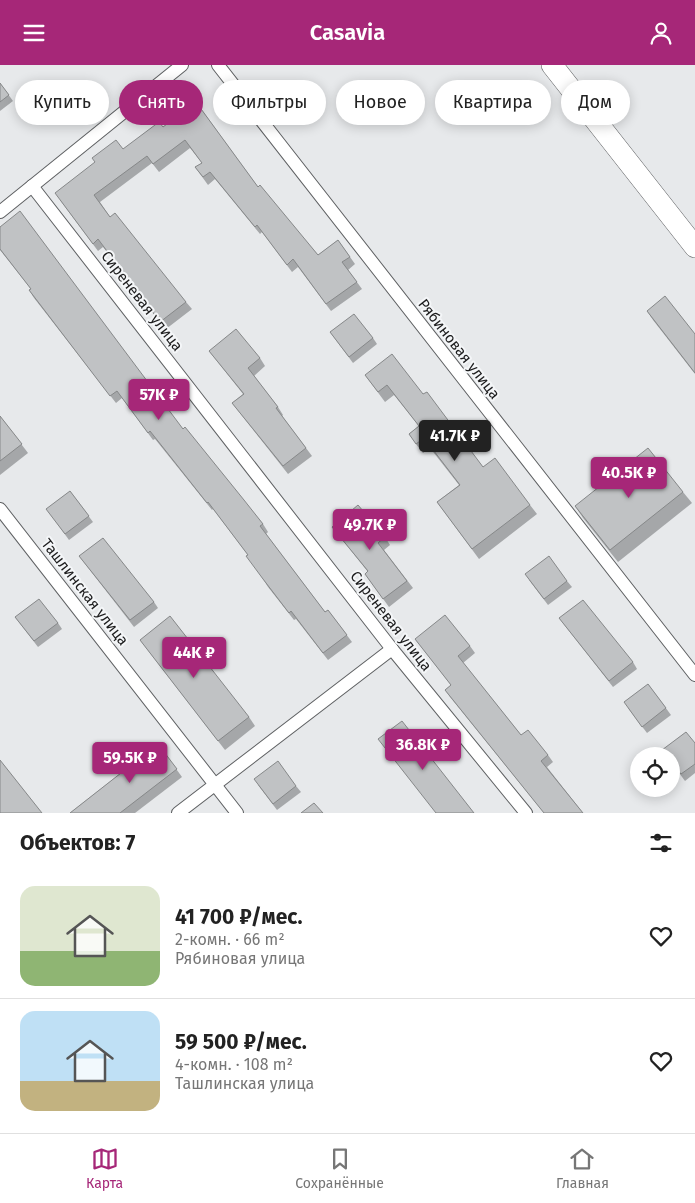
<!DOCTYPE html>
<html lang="ru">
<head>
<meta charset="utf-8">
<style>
	body { margin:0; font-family:"Fira Sans",sans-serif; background:#f6f6f6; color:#222; height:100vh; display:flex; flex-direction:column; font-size:19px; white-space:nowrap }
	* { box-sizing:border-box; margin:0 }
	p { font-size:16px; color:#767676 }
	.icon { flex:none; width:28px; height:28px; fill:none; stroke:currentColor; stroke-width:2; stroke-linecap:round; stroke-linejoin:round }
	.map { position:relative; height:748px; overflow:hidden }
	.panel { display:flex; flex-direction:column; background:#fff; flex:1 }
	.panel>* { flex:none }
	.banner { position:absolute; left:15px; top:15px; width:665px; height:45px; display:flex; gap:10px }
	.tools { position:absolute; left:630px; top:682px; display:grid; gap:10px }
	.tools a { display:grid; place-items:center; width:50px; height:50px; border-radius:50%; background:#fff; box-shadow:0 2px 12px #0003; font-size:25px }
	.price { position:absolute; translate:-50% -42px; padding:0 11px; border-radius:5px; background:#a62778; color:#fff; font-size:16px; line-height:32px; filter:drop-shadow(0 1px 2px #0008) }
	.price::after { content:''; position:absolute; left:50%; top:30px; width:15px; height:11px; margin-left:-8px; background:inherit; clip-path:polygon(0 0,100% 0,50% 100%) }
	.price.current { background:#222; color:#fff }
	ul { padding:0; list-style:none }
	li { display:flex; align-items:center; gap:15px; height:125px; padding:0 20px }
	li+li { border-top:1px solid #e0e0e0 }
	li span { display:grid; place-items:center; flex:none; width:140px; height:100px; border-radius:15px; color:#555 }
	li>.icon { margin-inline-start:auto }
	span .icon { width:60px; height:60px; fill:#fffc; stroke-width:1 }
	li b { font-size:21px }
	h2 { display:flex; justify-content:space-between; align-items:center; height:60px; padding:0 20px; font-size:21px }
	.pill { padding:0 18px; border-radius:22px; background:#fff; box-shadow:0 2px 12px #0003; font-size:18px; line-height:45px }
	.pill.current { background:#a62778; color:#fff }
	header { display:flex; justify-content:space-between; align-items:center; height:65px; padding:0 20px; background:#a62778; color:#fff; font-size:22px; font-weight:600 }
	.menu { display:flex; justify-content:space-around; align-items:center; height:70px; border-top:1px solid #e0e0e0; background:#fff; font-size:14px; color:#767676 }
	.menu a { display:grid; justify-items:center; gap:2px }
	.menu .current { color:#a62778 }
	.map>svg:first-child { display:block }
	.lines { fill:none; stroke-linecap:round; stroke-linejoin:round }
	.street-casing { stroke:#5f6163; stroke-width:14 }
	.primary-casing { stroke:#5f6163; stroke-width:22 }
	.street { stroke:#fff; stroke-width:12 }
	.primary { stroke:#fff; stroke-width:21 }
	.wall { fill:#a5a7a9 }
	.building { fill:#c0c2c4; stroke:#868889 }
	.labels { text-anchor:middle; stroke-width:4; stroke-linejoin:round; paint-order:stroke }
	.street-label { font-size:15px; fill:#1c1c1d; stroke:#f4f6f8 }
</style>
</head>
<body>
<header><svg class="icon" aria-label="menu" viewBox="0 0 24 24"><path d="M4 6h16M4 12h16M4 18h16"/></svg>Casavia<svg class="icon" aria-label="person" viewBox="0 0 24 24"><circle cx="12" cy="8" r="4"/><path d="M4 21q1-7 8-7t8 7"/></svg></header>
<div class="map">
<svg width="695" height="748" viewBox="0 0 695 748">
	<rect width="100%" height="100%" fill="#e7e9eb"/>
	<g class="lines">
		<g class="street-casing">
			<g id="street">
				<path d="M218,0L695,610"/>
				<path d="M32,121L392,584L526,748"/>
				<path d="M0,147L182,0"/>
				<path d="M0,444L237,748"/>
				<path d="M178,748L392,584"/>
			</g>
		</g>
		<g class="primary-casing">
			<path id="primary" d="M552,0L695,182"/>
		</g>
		<use href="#street" class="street"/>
		<use href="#primary" class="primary"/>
	</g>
	<g class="wall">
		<path d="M0,18L13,36L0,46Z"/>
		<path d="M196,37L258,122L318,190L338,175L355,199L348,205L362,224L331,246L298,202L292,207L262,167L260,169L215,114L208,120L195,102L202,98L190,83L159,107L152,98L100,137L110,152L186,237L192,244L166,264L103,182L98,186L60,135L123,84L163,62Z"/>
		<path d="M0,162L183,364L263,459L268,467L266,469L325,547L328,545L352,577L328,595L296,554L294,555L268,522L248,490L213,444L212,445L155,374L153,375L122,333L116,338L34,233L29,225L31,224L0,185Z"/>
		<path d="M647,246L695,269V309L653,255Z"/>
		<path d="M330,267L373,273L377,279L353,298Z"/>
		<path d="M209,286L260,293L265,301L254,311L278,342L283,350L282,351L312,391L288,409L232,338L243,329Z"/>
		<path d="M365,310L423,329L483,402L530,440L537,449L479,494L437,437L459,420L430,383L423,388L416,379L409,369L419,361L394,330L385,337Z"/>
		<path d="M0,351L28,388L0,410Z"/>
		<path d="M70,426L93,457L69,475L51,450Z"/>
		<path d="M683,427L692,438L618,497L583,453L575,441Z"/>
		<path d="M332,462L385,472L390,480L384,485L413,523L389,542L365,509L368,507Z"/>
		<path d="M79,491L154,537L158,543L134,562Z"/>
		<path d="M529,515L567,516L572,522L548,540Z"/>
		<path d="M15,552L58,558L62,564L38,582Z"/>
		<path d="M559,553L633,597L637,604L613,622Z"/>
		<path d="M415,574L470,581L475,588L463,598L521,670L548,690L553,697L547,702L583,748H544L450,632L445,625L451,620Z"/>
		<path d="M140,575L249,652L255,661L225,685Z"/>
		<path d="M648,619L671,650L647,668L628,643Z"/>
		<path d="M695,678V708L685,716L671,697Z"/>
		<path d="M158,679L182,712L135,748H70Z"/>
		<path d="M258,720L296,721L301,727L277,745Z"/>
	</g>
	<g class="building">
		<path d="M0,18L9,30L0,37Z"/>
		<path d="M196,37L258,122L260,120L318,190L338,175L350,192L342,197L357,217L326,239L293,194L287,200L257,160L255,162L210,107L203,112L195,102L202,98L185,75L153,99L147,91L94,130L110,152L115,148L186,237L160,257L98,174L93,179L55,128L95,97L92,93L116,75L123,84L159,57L163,62Z"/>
		<path d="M20,146L183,364L185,362L244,435L263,459L260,461L325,547L328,545L347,570L323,588L291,546L289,548L263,514L246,491L248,490L208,437L207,438L150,366L148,368L117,326L110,331L29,225L31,224L0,184V162Z"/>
		<path d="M665,231L695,269V308L647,246Z"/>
		<path d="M354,249L373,273L349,292L330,267Z"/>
		<path d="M236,264L260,293L248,303L278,342L276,343L306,383L283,401L232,338L244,329L209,286Z"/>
		<path d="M392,289L423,329L427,327L483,402L495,393L530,440L472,484L437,437L460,420L424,373L416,379L409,369L419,361L387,320L378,327L365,310Z"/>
		<path d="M0,351L22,379L0,396Z"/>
		<path d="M648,383L683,427L610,485L575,441Z"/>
		<path d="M70,426L89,451L65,469L46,444Z"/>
		<path d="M358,440L385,472L378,478L407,516L383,534L365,509L368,506L332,462Z"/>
		<path d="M103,473L154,537L130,555L79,491Z"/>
		<path d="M549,491L567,516L544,534L525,509Z"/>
		<path d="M39,534L58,558L34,576L15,552Z"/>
		<path d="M583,535L633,597L609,616L559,553Z"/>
		<path d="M445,550L470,581L458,591L521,670L528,665L548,690L541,696L583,748H544L445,625L451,620L415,574Z"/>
		<path d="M170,551L249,652L218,676L140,575Z"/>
		<path d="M648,619L666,643L642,662L624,637Z"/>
		<path d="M402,656L474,748H436L378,674Z"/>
		<path d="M686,667L695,678V699L681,709L671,697V691H667L662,685Z"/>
		<path d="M158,679L177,704L120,748H70Z"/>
		<path d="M0,695L42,748H0Z"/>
		<path d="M278,696L296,721L273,739L254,714Z"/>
		<path d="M314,738L323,748H301Z"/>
	</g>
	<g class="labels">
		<g class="street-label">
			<text transform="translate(142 236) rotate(52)" y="5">Сиреневая улица</text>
			<text transform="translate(459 284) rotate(52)" y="5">Рябиновая улица</text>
			<text transform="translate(85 527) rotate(52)" y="5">Ташлинская улица</text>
			<text transform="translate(391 556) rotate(52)" y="5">Сиреневая улица</text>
		</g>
	</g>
</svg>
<div class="tools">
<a><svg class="icon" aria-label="locate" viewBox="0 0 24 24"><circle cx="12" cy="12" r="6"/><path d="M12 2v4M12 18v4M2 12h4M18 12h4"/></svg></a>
</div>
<b class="price" style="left:159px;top:356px">57K ₽</b>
<b class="price current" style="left:455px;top:397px">41.7K ₽</b>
<b class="price" style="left:629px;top:434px">40.5K ₽</b>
<b class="price" style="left:370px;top:486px">49.7K ₽</b>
<b class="price" style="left:194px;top:614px">44K ₽</b>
<b class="price" style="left:423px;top:706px">36.8K ₽</b>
<b class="price" style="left:130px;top:719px">59.5K ₽</b>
<div class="banner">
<a class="pill">Купить</a>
<a class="pill current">Снять</a>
<a class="pill">Фильтры</a>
<a class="pill">Новое</a>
<a class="pill">Квартира</a>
<a class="pill">Дом</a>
</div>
</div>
<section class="panel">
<h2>Объектов: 7<svg class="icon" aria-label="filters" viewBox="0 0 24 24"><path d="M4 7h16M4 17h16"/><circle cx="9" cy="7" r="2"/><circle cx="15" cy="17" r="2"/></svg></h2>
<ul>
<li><span style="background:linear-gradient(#dfe7d0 65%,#8fb573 0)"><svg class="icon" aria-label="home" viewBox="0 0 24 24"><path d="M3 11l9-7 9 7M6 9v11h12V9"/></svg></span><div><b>41 700 ₽/мес.</b><p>2-комн. · 66 m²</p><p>Рябиновая улица</p></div><svg class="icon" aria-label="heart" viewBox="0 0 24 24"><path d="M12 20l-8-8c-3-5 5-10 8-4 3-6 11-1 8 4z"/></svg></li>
<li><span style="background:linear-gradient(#bfe0f5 70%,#c2b280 0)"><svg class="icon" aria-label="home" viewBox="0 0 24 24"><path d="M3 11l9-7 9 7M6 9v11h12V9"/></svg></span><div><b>59 500 ₽/мес.</b><p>4-комн. · 108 m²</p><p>Ташлинская улица</p></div><svg class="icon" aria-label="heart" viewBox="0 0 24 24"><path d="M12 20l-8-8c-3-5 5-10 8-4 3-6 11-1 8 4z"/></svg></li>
</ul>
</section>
<nav class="menu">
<a class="current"><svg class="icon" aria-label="map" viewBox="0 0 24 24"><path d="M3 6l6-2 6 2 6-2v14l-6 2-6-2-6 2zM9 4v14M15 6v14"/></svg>Карта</a>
<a><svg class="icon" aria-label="saved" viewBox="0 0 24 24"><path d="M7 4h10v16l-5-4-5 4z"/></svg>Сохранённые</a>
<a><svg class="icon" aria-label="home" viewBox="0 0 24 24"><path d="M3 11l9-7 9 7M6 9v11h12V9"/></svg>Главная</a>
</nav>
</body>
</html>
